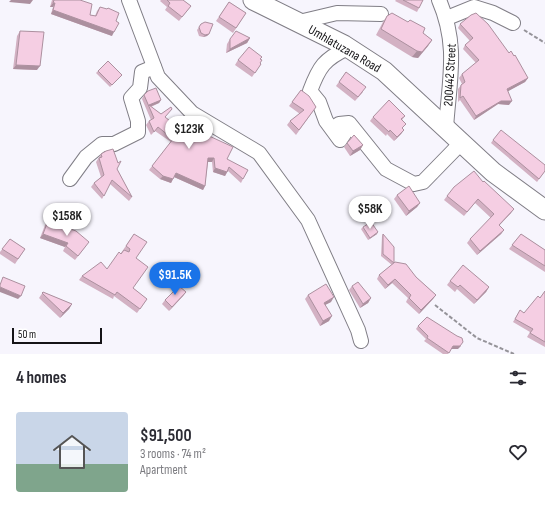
<!DOCTYPE html>
<html lang="en">
<head>
<meta charset="utf-8">
<style>
	body { margin:0; font-family:"Sofia Sans Condensed",sans-serif; background:#f7f7f7; color:#2b2b33; height:100vh; display:flex; flex-direction:column; font-size:15px; white-space:nowrap }
	* { box-sizing:border-box; margin:0 }
	p { font-size:13px; color:#7c7c81 }
	.icon { flex:none; width:22px; height:22px; fill:none; stroke:currentColor; stroke-width:2; stroke-linecap:round; stroke-linejoin:round }
	.map { position:relative; height:354px; overflow:hidden }
	.sheet { display:flex; flex-direction:column; background:#fff; flex:1 }
	.sheet>* { flex:none }
	.scale { position:absolute; left:12px; bottom:10px; width:90px; box-sizing:border-box; padding-left:4px; border:2px solid #151417; border-top:0; font-size:11px; line-height:14px; white-space:nowrap; color:#151417; -webkit-text-stroke:3px #fff; paint-order:stroke }
	.price { position:absolute; translate:-50% -34px; padding:0 9px; border-radius:14px; background:#fff; color:#222; font-size:13px; line-height:26px; filter:drop-shadow(0 1px 2px #0008) }
	.price::after { content:''; position:absolute; left:50%; top:24px; width:12px; height:9px; margin-left:-6px; background:inherit; clip-path:polygon(0 0,100% 0,50% 100%) }
	.price.active { background:#1a73e8; color:#fff }
	ul { padding:0; list-style:none }
	li { display:flex; align-items:center; gap:12px; height:100px; padding:0 16px }
	li+li { border-top:1px solid #e1e1e2 }
	li span { display:grid; place-items:center; flex:none; width:112px; height:80px; border-radius:4px; color:#555 }
	li>.icon { margin-inline-start:auto }
	span .icon { width:48px; height:48px; fill:#fffc; stroke-width:1 }
	li b { font-size:17px }
	h2 { display:flex; justify-content:space-between; align-items:center; height:48px; padding:0 16px; font-size:17px }
	.map>svg:first-child { display:block }
	.lines { fill:none; stroke-linecap:round; stroke-linejoin:round }
	.street-casing { stroke:#807e86; stroke-width:16 }
	.secondary-casing { stroke:#807e86; stroke-width:21 }
	.path { stroke:#959399; stroke-width:2; stroke-dasharray:4 2; stroke-linecap:butt }
	.street { stroke:#fff; stroke-width:14 }
	.secondary { stroke:#fff; stroke-width:19 }
	.wall { fill:#d3b1c3 }
	.shaded-wall { fill:#ac909f }
	.building { fill:#f5cee3; stroke:#ac909f }
	.labels { text-anchor:middle; stroke-width:3; stroke-linejoin:round; paint-order:stroke }
	.street-label { font-size:13px; fill:#151417; stroke:#fff }
</style>
</head>
<body>
<div class="map">
<svg width="545" height="354" viewBox="0 0 545 354">
	<rect width="100%" height="100%" fill="#f7f5fd"/>
	<g class="lines">
		<g class="street-casing">
			<g id="street">
				<path d="M129,0L158,77L192,113L259,153L308,220L358,330L361,341"/>
				<path d="M439,0C459,46 449,81 446,128"/>
				<path d="M447,18L474,7L493,13L513,23"/>
				<path d="M299,22L337,13L381,14"/>
				<path d="M348,48C324,59 319,67 310,91L319,102L326,121L340,140L346,131L339,124L349,123L386,169L414,184L423,182L461,143"/>
				<path d="M70,179L86,157L102,144H114L138,132V121L131,98L140,88L142,72L154,67"/>
			</g>
		</g>
		<g class="secondary-casing">
			<path id="secondary" d="M253,0L344,45L384,71L493,172L545,210"/>
		</g>
		<g class="path">
			<path d="M524,30L545,43"/>
			<path d="M435,305L477,338L514,354"/>
		</g>
		<use href="#street" class="street"/>
		<use href="#secondary" class="secondary"/>
	</g>
	<g class="wall">
		<path d="M52,0H80L90,15L95,16L97,11L100,7L112,36L51,14L53,7H50Z"/>
		<path d="M161,0H183L191,6L179,21L165,10L167,7L160,1Z"/>
		<path d="M396,0H423L417,12L395,1Z"/>
		<path d="M229,2L246,13L233,33L216,21Z"/>
		<path d="M387,16L423,33L432,40L428,46L418,58L412,57L376,35L383,22Z"/>
		<path d="M201,24L209,34L207,36L203,37L199,36L197,30Z"/>
		<path d="M460,24L528,78L525,82L508,91L509,105L498,104L474,120L460,100L458,102V89L462,84L459,78L462,74L476,63L463,49L465,45L470,41L458,28Z"/>
		<path d="M20,31L37,70L13,69L17,36Z"/>
		<path d="M250,38L247,43L226,53L227,44L230,39Z"/>
		<path d="M238,60L260,63L261,64L252,77L235,65Z"/>
		<path d="M98,71L120,77L110,87L96,73Z"/>
		<path d="M346,72L363,92L355,101L336,86Z"/>
		<path d="M301,90L316,107L296,135L287,125L290,121L300,114L289,106Z"/>
		<path d="M144,95L161,100L159,103L151,107L179,128L196,139L199,133L227,159L243,179L241,183L228,171L225,176L213,172L212,162H208L205,186L203,190L174,177L171,183L160,179L149,170L171,142L155,131L151,135L146,125L149,121L151,120L142,99Z"/>
		<path d="M405,116L402,120V129L404,130L401,134L394,141L387,134L386,136L370,121L373,117Z"/>
		<path d="M354,135L363,145L360,150L350,156L344,147Z"/>
		<path d="M493,140L545,171L537,182L491,143Z"/>
		<path d="M101,154L117,169L132,197L129,201L110,184L102,199L91,187L94,183L101,177L96,162Z"/>
		<path d="M483,182L511,213L499,225L504,230L501,234L477,255L467,243L470,239L491,218L475,203L464,216L444,200L447,196Z"/>
		<path d="M397,195L420,203L417,207L406,216L394,199Z"/>
		<path d="M48,221L86,246L75,260L63,251L65,247L40,238L45,225Z"/>
		<path d="M363,227L377,234L368,240L361,229Z"/>
		<path d="M134,234L136,258L133,288L147,299L137,313L114,296L113,299L79,280L82,276L107,269L121,253Z"/>
		<path d="M383,234L394,263L416,277L436,295L433,299L419,314L406,302L408,298L392,283L385,289L377,279L379,275L392,265L381,256L382,236Z"/>
		<path d="M521,234L545,250V272L509,249Z"/>
		<path d="M10,239L25,249L15,264L0,254V252Z"/>
		<path d="M450,281L489,287L486,292L474,304L457,289L455,292L447,285Z"/>
		<path d="M352,286L371,298L368,303L360,308L349,290Z"/>
		<path d="M545,291V347L527,337L530,332L513,322L520,310L524,313L540,298Z"/>
		<path d="M43,292L72,304L69,309L60,318L39,298Z"/>
		<path d="M186,292L183,296L169,311L162,304L165,300Z"/>
		<path d="M308,295L331,302L325,305L329,321L320,326L305,299Z"/>
		<path d="M418,326L458,349H451L448,354H443L424,341L426,339L416,329Z"/>
	</g>
	<g class="shaded-wall">
		<path d="M11,0H33L30,4L9,2Z"/>
		<path d="M53,3H55L53,7H50Z"/>
		<path d="M53,10L114,32L112,36L51,14Z"/>
		<path d="M209,34L207,36L203,37L205,35Z"/>
		<path d="M250,38L247,43L226,53L230,49Z"/>
		<path d="M432,40L428,46L418,58L412,57L417,51Z"/>
		<path d="M16,65L40,66L37,70L13,69Z"/>
		<path d="M528,78L525,82L505,93L507,89Z"/>
		<path d="M161,100L159,103L149,107V105Z"/>
		<path d="M501,101H512L509,105L498,104L474,120L476,116Z"/>
		<path d="M404,130L401,134L394,141L397,137Z"/>
		<path d="M363,145L360,150L350,156L353,151Z"/>
		<path d="M208,158H214L212,162H206Z"/>
		<path d="M215,168L227,172L225,176L213,172Z"/>
		<path d="M176,173L205,186L203,190L174,177Z"/>
		<path d="M163,176L173,179L171,183L160,179Z"/>
		<path d="M420,203L417,207L406,216L409,211Z"/>
		<path d="M514,209L511,213L496,229L499,225Z"/>
		<path d="M504,230L501,234L477,255L480,251Z"/>
		<path d="M378,232L377,234L368,240L370,238Z"/>
		<path d="M43,234L68,243L65,247L40,238Z"/>
		<path d="M395,279L392,283L385,289L388,285Z"/>
		<path d="M0,287L21,296L18,299L0,292Z"/>
		<path d="M489,287L486,292L474,304L477,300Z"/>
		<path d="M186,292L183,296L169,311L172,307Z"/>
		<path d="M436,295L433,299L419,314L421,310Z"/>
		<path d="M334,297L331,302L321,307L324,303Z"/>
		<path d="M371,298L368,303L360,308L363,304Z"/>
		<path d="M72,304L69,309L60,318L63,313Z"/>
		<path d="M332,316L329,321L320,326L323,321Z"/>
		<path d="M453,346H461L458,349H451Z"/>
	</g>
	<g class="building">
		<path d="M54,0H80L92,4L90,15L96,16L100,7L107,9L108,8L119,13L116,21L119,23L114,32L53,10L55,3H53Z"/>
		<path d="M167,0H183L191,6L182,17L168,6L170,3Z"/>
		<path d="M403,0H423L419,8Z"/>
		<path d="M229,2L246,13L236,28L219,17Z"/>
		<path d="M392,13L408,22L410,20L425,28L423,33L432,40L422,52L417,51L381,29L387,16Z"/>
		<path d="M476,13L488,24L509,53L511,51L514,56L515,55L528,78L507,89L512,101H501L476,116L463,96L460,98L461,85L465,82L462,74L479,60L465,45L473,38L460,24L471,15Z"/>
		<path d="M205,22L213,24L209,34L205,35L201,33L199,27L201,24Z"/>
		<path d="M20,31L44,32L40,66L16,65Z"/>
		<path d="M236,31L250,38L230,49V39Z"/>
		<path d="M249,47L262,57L260,59L262,60L260,63L261,64L255,73L238,60Z"/>
		<path d="M108,61L122,75L112,85L98,71Z"/>
		<path d="M346,72L366,87L358,97L339,82Z"/>
		<path d="M156,88L161,100L149,105L161,114L171,107L172,109L165,117L179,128L181,126L196,140L199,133L206,136L207,135L233,147L227,159L248,170L243,179L229,167L227,172L215,168L214,158H208L205,186L176,173L173,179L163,176L152,166L173,139L158,127L154,132L149,121L154,118L144,95L148,91Z"/>
		<path d="M301,90L309,96L316,107L299,130L290,121L304,110L292,102Z"/>
		<path d="M389,100L405,116L401,119L406,124L402,128L404,130L397,137L390,130L389,132L373,117Z"/>
		<path d="M501,130L545,165V171L539,179L493,140Z"/>
		<path d="M354,135L363,145L353,151L347,143Z"/>
		<path d="M113,149L118,163L121,161L117,169L132,197L112,180L104,196L94,183L104,175L99,158L102,157L101,154L106,151Z"/>
		<path d="M474,171L483,182L484,181L514,209L499,225L504,230L480,251L470,239L494,214L478,199L467,212L447,196L454,187Z"/>
		<path d="M409,186L420,203L409,211L397,195Z"/>
		<path d="M48,221L76,231L89,242L78,256L66,246L68,243L43,234Z"/>
		<path d="M371,222L378,232L370,238L363,227Z"/>
		<path d="M134,234L147,242L136,258L148,267L133,288L147,299L140,309L117,292L115,295L82,276L101,262L107,269L119,252L121,254L124,250L129,252L130,249L126,246Z"/>
		<path d="M383,234L394,247V263L383,254Z"/>
		<path d="M521,234L545,250V266L512,245Z"/>
		<path d="M10,239L25,249L18,259L2,249Z"/>
		<path d="M395,262L406,264L416,277L436,295L421,310L409,298L411,295L395,279L388,285L379,275Z"/>
		<path d="M463,265L489,287L477,300L460,285L458,287L450,281Z"/>
		<path d="M3,277L25,286L21,296L0,287V285Z"/>
		<path d="M358,282L371,298L363,304L352,286Z"/>
		<path d="M326,284L334,297L324,303L332,316L323,321L308,295Z"/>
		<path d="M179,286L186,292L172,307L165,300Z"/>
		<path d="M545,291V342L530,333L533,329L515,319L520,310L524,313L538,296L540,298Z"/>
		<path d="M43,292L72,304L63,313L42,293Z"/>
		<path d="M427,317L457,336L462,338L463,342L460,346H453L449,353L427,338L428,336L418,326Z"/>
	</g>
	<g class="labels">
		<g class="street-label">
			<text transform="translate(345 48) rotate(30)" y="5">Umhlatuzana Road</text>
			<text transform="translate(449 75) rotate(-87)" y="5">200442 Street</text>
		</g>
	</g>
</svg>
<div class="scale">50 m</div>
<b class="price" style="left:189px;top:150px">$123K</b>
<b class="price" style="left:370px;top:230px">$58K</b>
<b class="price" style="left:67px;top:237px">$158K</b>
<b class="price active" style="left:175px;top:296px">$91.5K</b>
</div>
<section class="sheet">
<h2>4 homes<svg class="icon" aria-label="filters" viewBox="0 0 24 24"><path d="M4 7h16M4 17h16"/><circle cx="9" cy="7" r="2"/><circle cx="15" cy="17" r="2"/></svg></h2>
<ul>
<li><span style="background:linear-gradient(#c9d6e8 65%,#7fa58c 0)"><svg class="icon" aria-label="home" viewBox="0 0 24 24"><path d="M3 11l9-7 9 7M6 9v11h12V9"/></svg></span><div><b>$91,500</b><p>3 rooms · 74 m²</p><p>Apartment</p></div><svg class="icon" aria-label="heart" viewBox="0 0 24 24"><path d="M12 20l-8-8c-3-5 5-10 8-4 3-6 11-1 8 4z"/></svg></li>
</ul>
</section>
</body>
</html>
